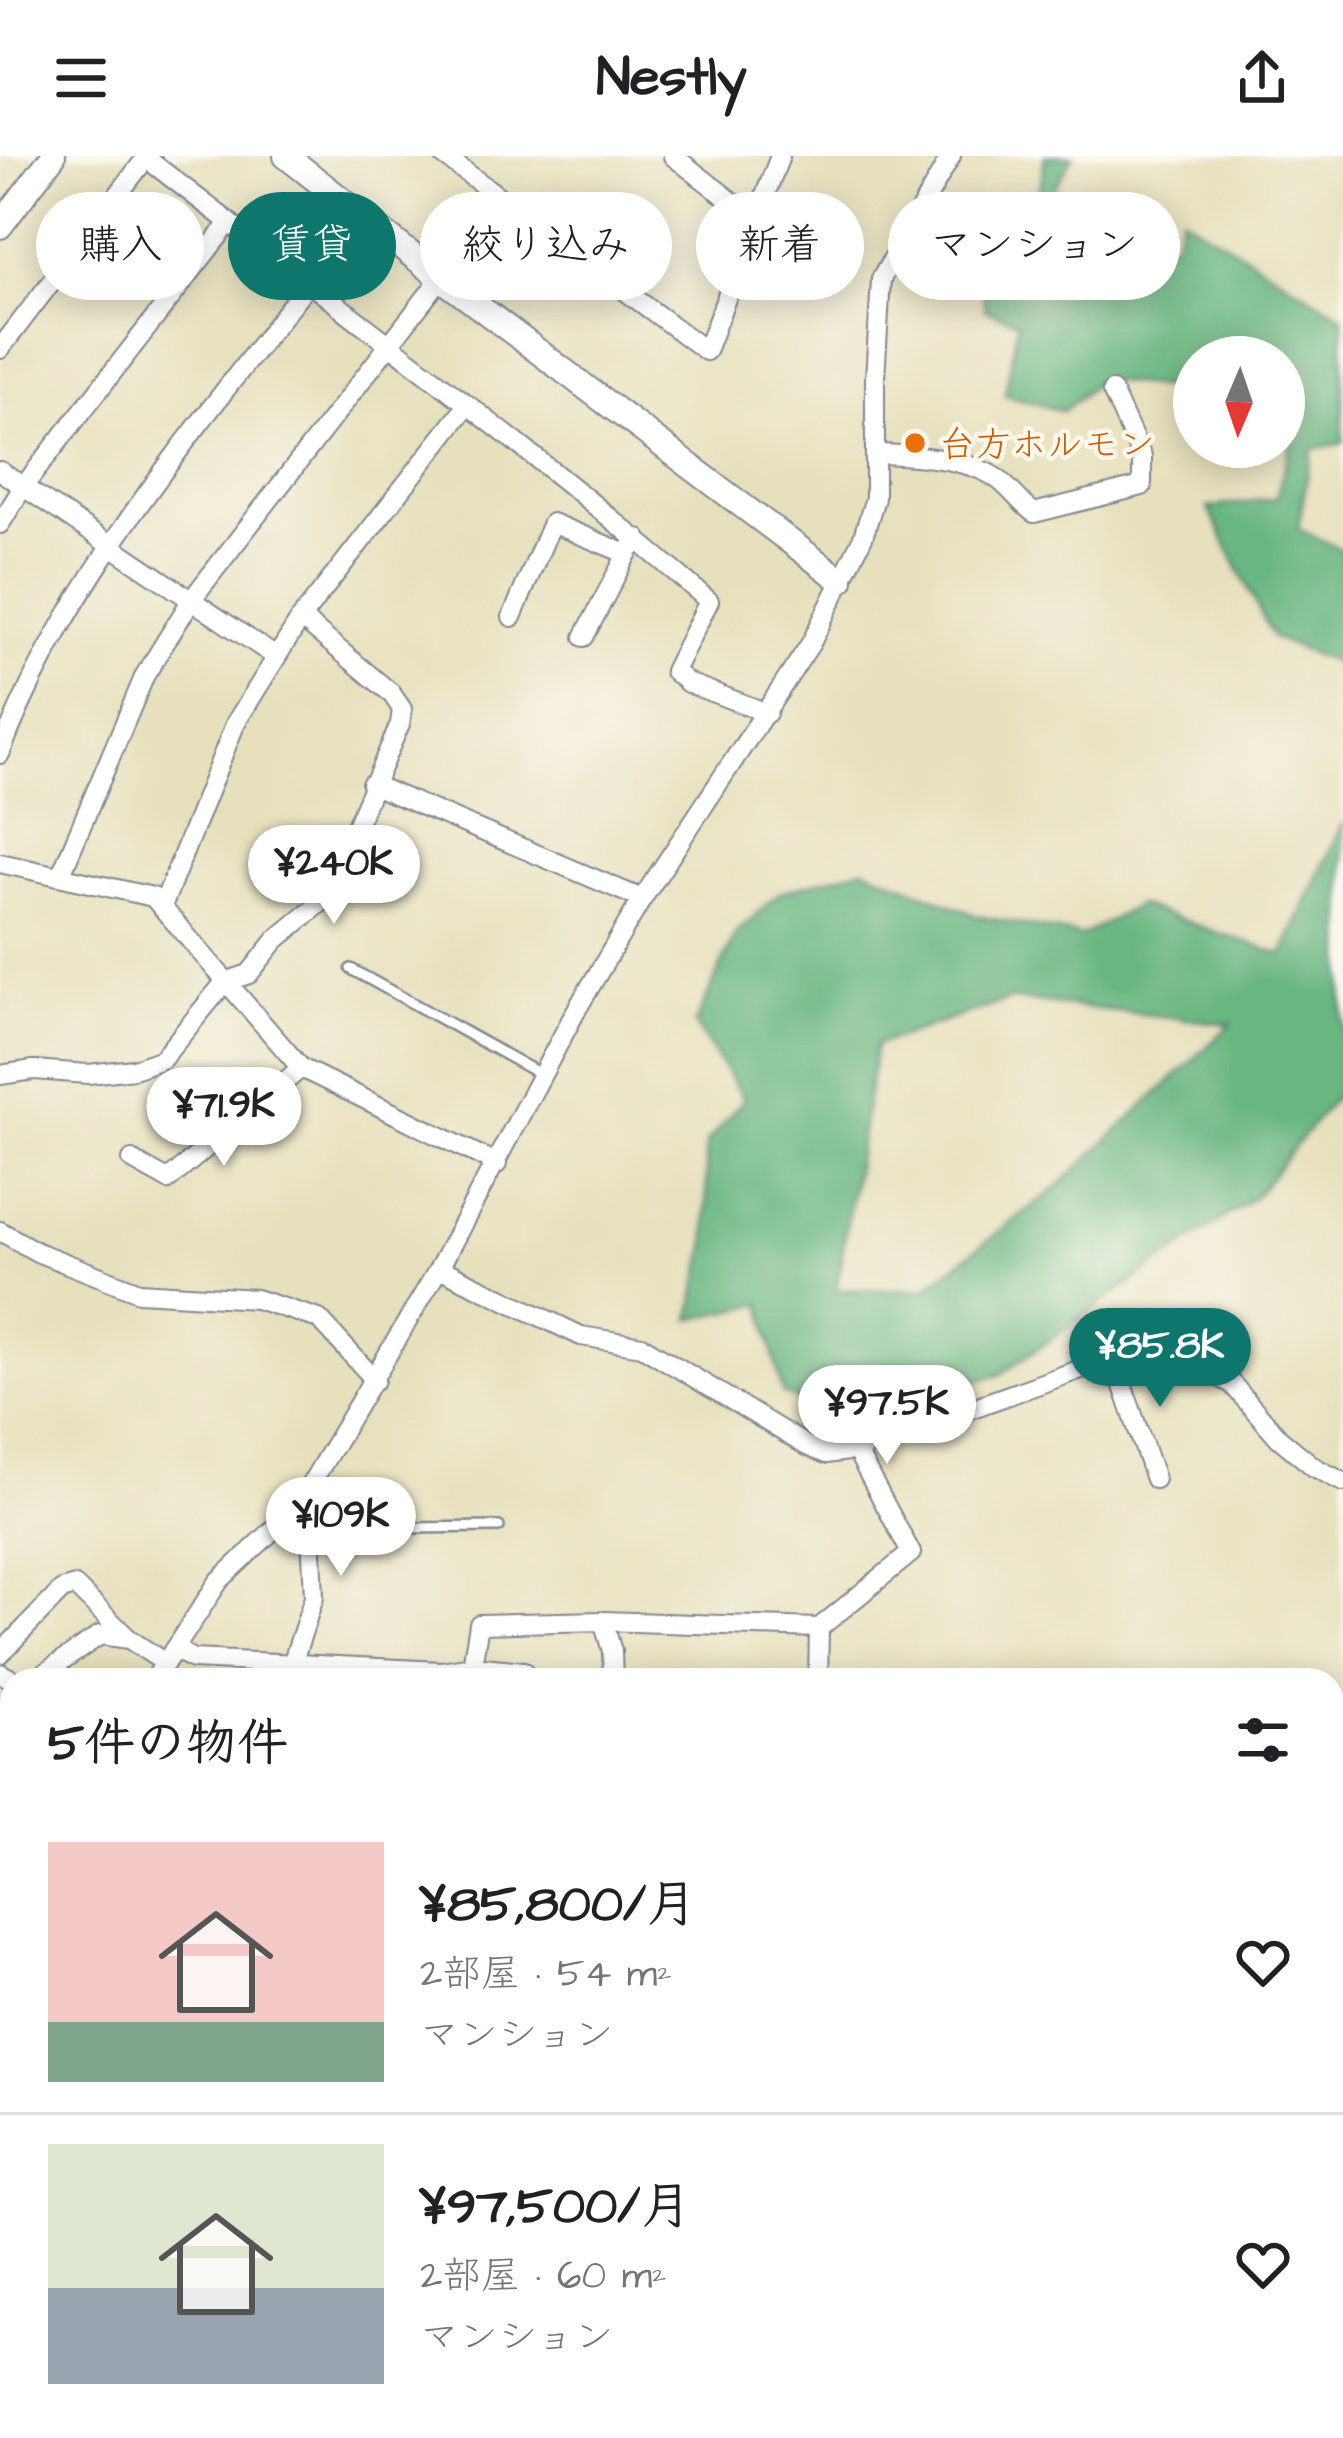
<!DOCTYPE html>
<html lang="ja">
<head>
<meta charset="utf-8">
<style>
	body { margin:0; font-family:"Architects Daughter","Klee One",sans-serif; background:#f2f2f2; color:#202124; height:100vh; display:flex; flex-direction:column; font-size:45px; white-space:nowrap }
	* { box-sizing:border-box; margin:0 }
	p { font-size:39px; color:#757577 }
	.icon { flex:none; width:66px; height:66px; fill:none; stroke:currentColor; stroke-width:2; stroke-linecap:round; stroke-linejoin:round }
	.map { position:relative; flex:1; overflow:hidden }
	.sheet { position:absolute; left:0px; top:1512px; width:1344px; height:771px; display:flex; flex-direction:column; background:#fff; border-radius:36px 36px 0 0; box-shadow:0 6px 30px #0003 }
	.sheet>* { flex:none }
	.top-card { position:absolute; left:36px; top:36px; width:1272px; height:108px; display:flex; gap:24px }
	.needle { width:78px; rotate:182deg }
	.tools { position:absolute; left:1173px; top:180px; display:grid; gap:24px }
	.tools a { display:grid; place-items:center; width:132px; height:132px; border-radius:50%; background:#fff; box-shadow:0 6px 30px #0003; font-size:60px }
	.price { position:absolute; translate:-50% -102px; padding:0 27px; border-radius:42px; background:#fff; color:#222; font-size:39px; line-height:78px; filter:drop-shadow(0 3px 6px #0008) }
	.price::after { content:''; position:absolute; left:50%; top:72px; width:36px; height:27px; margin-left:-18px; background:inherit; clip-path:polygon(0 0,100% 0,50% 100%) }
	.price.active { background:#0f766e; color:#fff }
	ul { padding:0; list-style:none }
	li { display:flex; align-items:center; gap:36px; height:300px; padding:0 48px }
	li+li { border-top:3px solid #e0e0e0 }
	li span { display:grid; place-items:center; flex:none; width:336px; height:240px; border-radius:0px; color:#555 }
	li>.icon { margin-inline-start:auto }
	span .icon { width:144px; height:144px; fill:#fffc; stroke-width:1 }
	li b { font-size:51px }
	h2 { display:flex; justify-content:space-between; align-items:center; height:144px; padding:0 48px; font-size:51px }
	.chip { padding:0 42px; border-radius:54px; background:#fff; box-shadow:0 6px 30px #0003; font-size:42px; line-height:108px }
	.chip.active { background:#0f766e; color:#fff }
	header { display:flex; justify-content:space-between; align-items:center; height:156px; padding:0 48px; background:#fff; font-size:54px; font-weight:800 }
	.map>svg:first-child { display:block }
	.built { fill:#e7d2ef }
	.forest { fill:#69b680; stroke:#42726f; stroke-width:3; fill-rule:evenodd }
	.lines { fill:none; stroke-linecap:round; stroke-linejoin:round }
	.service-casing { stroke:#81888e; stroke-width:14 }
	.minor-casing { stroke:#81888e; stroke-width:22 }
	.tertiary-casing { stroke:#81888e; stroke-width:28 }
	.secondary-casing { stroke:#81888e; stroke-width:32 }
	.service { stroke:#fff; stroke-width:9 }
	.minor { stroke:#fff; stroke-width:18 }
	.tertiary { stroke:#fff; stroke-width:24 }
	.secondary { stroke:#f9e7c3; stroke-width:27 }
	.rail-casing { stroke:#1b2f5e; stroke-width:10 }
	.rail { stroke:#fbf7ec; stroke-width:6; stroke-dasharray:18; stroke-linecap:butt }
	.food-dot { fill:#e8710a; stroke:#fbf7ec; stroke-width:4.5 }
	.labels { text-anchor:middle; stroke-width:9; stroke-linejoin:round; paint-order:stroke }
	.food-label { font-size:36px; fill:#c56008; stroke:#fbf7ec; text-anchor:start }
</style>
</head>
<body>
<header><svg class="icon" aria-label="menu" viewBox="0 0 24 24"><path d="M4 6h16M4 12h16M4 18h16"/></svg>Nestly<svg class="icon" aria-label="share" viewBox="0 0 24 24"><path d="M12 15V3M7 8l5-5 5 5M5 13v7h14v-7"/></svg></header>
<div class="map">
<svg width="1343" height="2282" viewBox="0 0 1343 2282">
	<rect width="100%" height="100%" fill="#fbf7ec"/>
	<filter id="ink" filterUnits="userSpaceOnUse"><feTurbulence type="fractalNoise" baseFrequency=".00833" numOctaves="2"/><feDisplacementMap in="SourceGraphic" scale="24" xChannelSelector="R" yChannelSelector="G"/><feConvolveMatrix kernelMatrix="1 2 1 2 8 2 1 2 1" color-interpolation-filters="sRGB"/></filter>
	<filter id="wash" filterUnits="userSpaceOnUse"><feTurbulence type="fractalNoise" baseFrequency=".004" numOctaves="4" result="noise"/><feDisplacementMap in="SourceGraphic" scale="48" xChannelSelector="R" yChannelSelector="G"/><feGaussianBlur stdDeviation="2.7" result="paint"/><feColorMatrix in="noise" values="0 0 0 0 0 0 0 0 0 0 0 0 0 0 0 0 0 1.4 0 .05"/><feComposite in="paint" operator="in"/></filter>
	<g filter="url(#wash)">
		<rect width="100%" height="100%" fill="#e7e0bd"/>
		<path class="built" d="M1343,1781V2071L1332,2078V1786Z"/>
		<g class="forest">
			<path d="M1045,0H1073L1027,79L1045,121L1101,123L1161,89L1174,87L1182,60L1343,160V287L1312,293L1298,372L1343,395V510L1273,482L1208,352L1276,342L1294,276L1284,269V201H1194V235L1099,224L1063,255L1005,239L1018,166L985,154L976,82L1016,42L1040,33Z"/>
			<path d="M1343,666V931L1254,1041L999,1219L839,1262L783,1238L762,1148L691,1163L707,1086L706,988L744,943L695,868L736,777L781,736L865,712L977,760L1082,780L1138,749L1282,799ZM1011,843L1231,868L1059,1030L924,1133L836,1134L876,889Z"/>
		</g>
	</g>
	<g filter="url(#ink)">
		<g class="lines">
			<g class="service-casing">
				<g id="service">
					<path d="M351,813L540,918"/>
					<path d="M313,1373L499,1371"/>
				</g>
			</g>
			<g class="minor-casing">
				<g id="minor">
					<path d="M444,0L706,195L780,0"/>
					<path d="M673,0L756,64"/>
					<path d="M0,193L146,2C334,149 528,288 709,445L674,515L688,527L767,557"/>
					<path d="M878,298C913,299 970,302 999,324C1012,334 1020,347 1034,357L1142,330V301L1112,235"/>
					<path d="M0,315L276,501"/>
					<path d="M0,368L23,331L229,67"/>
					<path d="M512,461L552,367L627,398L637,382"/>
					<path d="M584,481L627,398"/>
					<path d="M0,598C69,419 193,278 308,127"/>
					<path d="M371,628L642,743"/>
					<path d="M0,707L153,741L301,912L497,1008"/>
					<path d="M61,718L145,519L192,443L441,122"/>
					<path d="M162,751L236,566L301,462L466,251"/>
					<path d="M0,919L34,914L88,918L134,913L162,903L225,826L249,818L276,784L324,744L400,568L402,553L391,537L301,462"/>
					<path d="M132,1004L168,1024L301,912"/>
					<path d="M0,1075L37,1096L139,1136L256,1143L319,1163L375,1224"/>
					<path d="M439,1112L581,1180L642,1190L807,1290L826,1298L856,1294L1156,1186L1232,1228L1279,1282L1314,1311L1343,1326"/>
					<path d="M1114,1204L1155,1323"/>
					<path d="M603,1465L612,1495L613,1524"/>
					<path d="M174,1493L193,1503L441,1515L472,1510L524,1515"/>
					<path d="M0,1498L62,1434L75,1430L129,1483L165,1507"/>
					<path d="M293,1505L314,1441L309,1331"/>
					<path d="M472,1510L479,1468L603,1465L819,1472"/>
					<path d="M0,1517L13,1524"/>
					<path d="M35,1524L100,1479L129,1483"/>
					<path d="M154,1524L219,1425L288,1360L309,1331L439,1112L577,853L642,743L811,487L863,381L875,342V223L881,123L951,0"/>
					<path d="M818,1524L819,1472L911,1397L856,1294"/>
					<path d="M1332,1708L1343,1727"/>
					<path d="M0,2056L12,2062"/>
					<path d="M0,2171L12,2177"/>
					<path d="M1332,2244L1343,2234"/>
					<path d="M0,2266L12,2243"/>
					<path d="M417,2271L437,2282"/>
					<path d="M632,2271L649,2282"/>
					<path d="M1149,2271L1162,2282"/>
					<path d="M540,2282L546,2271"/>
					<path d="M1277,2282L1296,2271"/>
				</g>
			</g>
			<g class="tertiary-casing">
				<g id="tertiary">
					<path d="M286,0L441,122L841,424"/>
					<path d="M0,70L53,0"/>
				</g>
			</g>
			<g class="secondary-casing">
				<g id="secondary">
					<path d="M0,1602L12,1617"/>
					<path d="M125,2282L139,2271"/>
				</g>
			</g>
			<use href="#service" class="service"/>
			<use href="#minor" class="minor"/>
			<use href="#tertiary" class="tertiary"/>
			<use href="#secondary" class="secondary"/>
			<g class="rail-casing">
				<g id="rail">
					<path d="M0,1701L12,1712"/>
					<path d="M697,2271L715,2282"/>
				</g>
			</g>
			<use href="#rail" class="rail"/>
		</g>
	</g>
	<circle class="food-dot" cx="915" cy="287" r="12"/>
	<g class="labels">
		<g class="food-label">
			<text x="939" y="300">台方ホルモン</text>
		</g>
	</g>
</svg>
<div class="tools">
<a><svg class="needle" viewBox="-14 -14 28 28"><path d="M0-13l5 13h-10z" fill="#e53935"/><path d="M0 13l5-13h-10z" fill="#757577"/></svg></a>
</div>
<b class="price" style="left:334px;top:771px">¥240K</b>
<b class="price" style="left:224px;top:1013px">¥71.9K</b>
<b class="price active" style="left:1160px;top:1254px">¥85.8K</b>
<b class="price" style="left:887px;top:1311px">¥97.5K</b>
<b class="price" style="left:341px;top:1423px">¥109K</b>
<div class="top-card">
<a class="chip">購入</a>
<a class="chip active">賃貸</a>
<a class="chip">絞り込み</a>
<a class="chip">新着</a>
<a class="chip">マンション</a>
</div>
<section class="sheet">
<h2>5件の物件<svg class="icon" aria-label="filters" viewBox="0 0 24 24"><path d="M4 7h16M4 17h16"/><circle cx="9" cy="7" r="2"/><circle cx="15" cy="17" r="2"/></svg></h2>
<ul>
<li><span style="background:linear-gradient(#f6c9c9 75%,#7fa58c 0)"><svg class="icon" aria-label="home" viewBox="0 0 24 24"><path d="M3 11l9-7 9 7M6 9v11h12V9"/></svg></span><div><b>¥85,800/月</b><p>2部屋 · 54 m²</p><p>マンション</p></div><svg class="icon" aria-label="heart" viewBox="0 0 24 24"><path d="M12 20l-8-8c-3-5 5-10 8-4 3-6 11-1 8 4z"/></svg></li>
<li><span style="background:linear-gradient(#dfe7d0 60%,#9aa5b1 0)"><svg class="icon" aria-label="home" viewBox="0 0 24 24"><path d="M3 11l9-7 9 7M6 9v11h12V9"/></svg></span><div><b>¥97,500/月</b><p>2部屋 · 60 m²</p><p>マンション</p></div><svg class="icon" aria-label="heart" viewBox="0 0 24 24"><path d="M12 20l-8-8c-3-5 5-10 8-4 3-6 11-1 8 4z"/></svg></li>
</ul>
</section>
</div>
</body>
</html>
